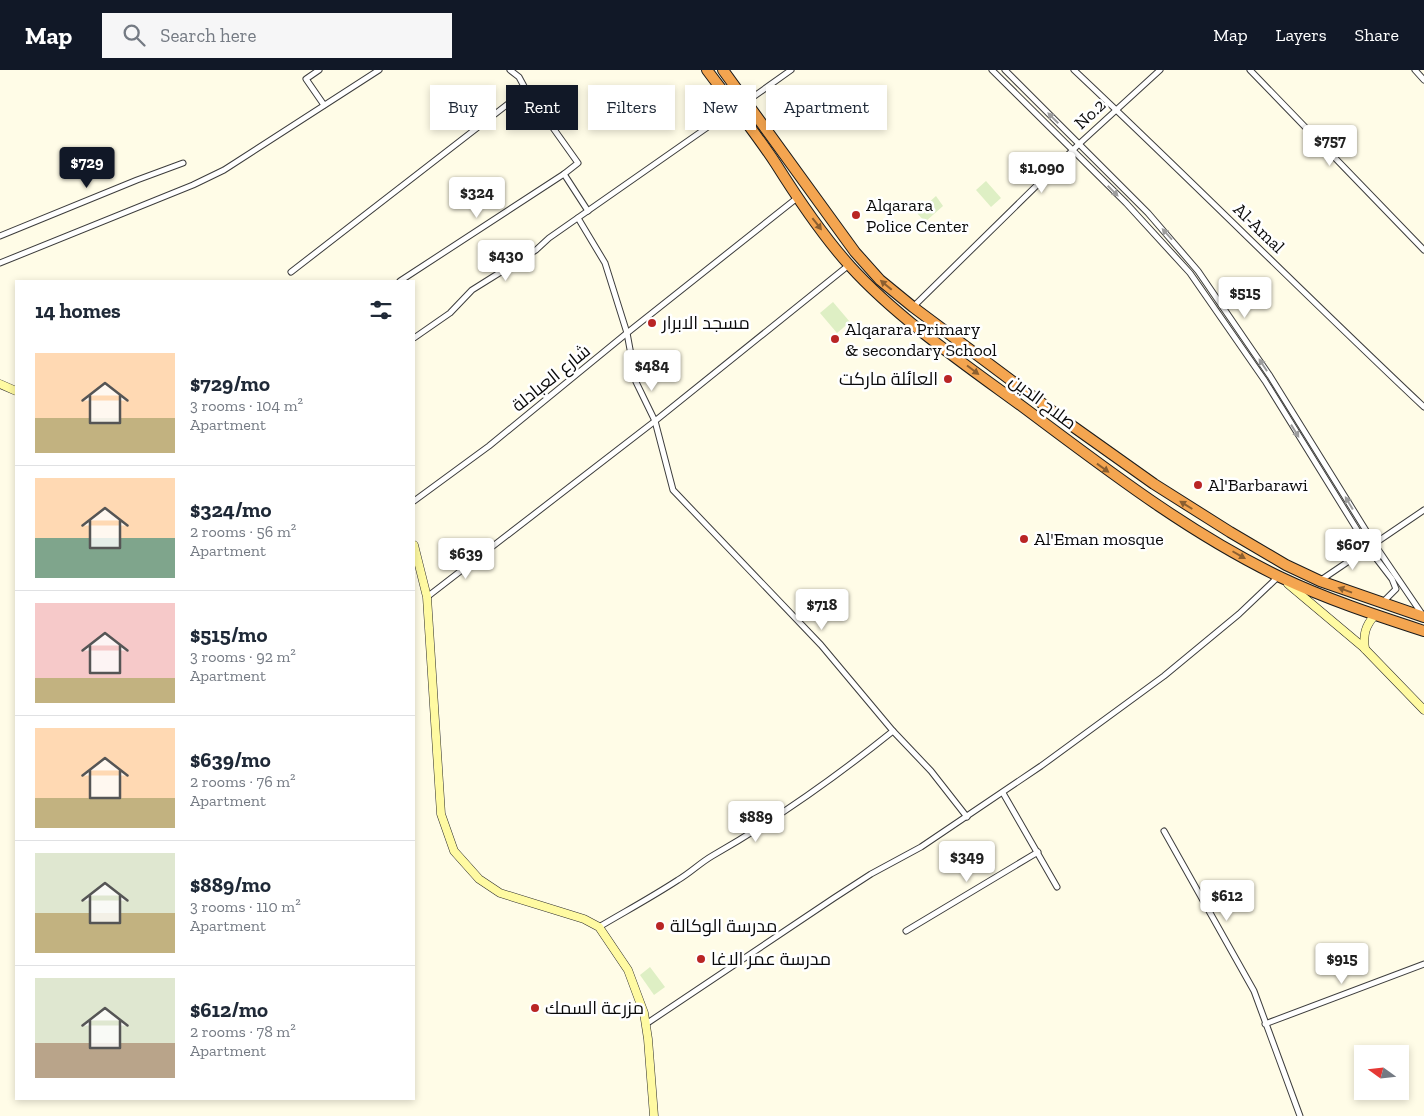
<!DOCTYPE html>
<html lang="en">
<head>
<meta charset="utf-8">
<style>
	body { margin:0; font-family:"Zilla Slab",Cairo,serif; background:#f6f6f7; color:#1f2937; height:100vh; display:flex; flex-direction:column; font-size:19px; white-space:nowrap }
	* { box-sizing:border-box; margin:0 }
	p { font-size:16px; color:#747a83 }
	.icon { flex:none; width:28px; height:28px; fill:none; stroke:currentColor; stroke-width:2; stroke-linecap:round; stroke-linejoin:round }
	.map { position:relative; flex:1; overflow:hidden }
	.drawer { position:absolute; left:15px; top:210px; width:400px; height:820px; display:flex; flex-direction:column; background:#fff; border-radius:0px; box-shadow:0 2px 8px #0003 }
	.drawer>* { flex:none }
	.top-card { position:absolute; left:430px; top:15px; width:475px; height:45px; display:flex; gap:10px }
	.needle { width:32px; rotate:285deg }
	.controls { position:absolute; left:1354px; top:975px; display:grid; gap:10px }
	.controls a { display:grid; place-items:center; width:55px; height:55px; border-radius:0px; background:#fff; box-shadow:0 2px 8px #0003; font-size:25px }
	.price { position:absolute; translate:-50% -42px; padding:0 11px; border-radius:5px; background:#fff; color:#222; font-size:16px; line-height:32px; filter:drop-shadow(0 1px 2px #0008) }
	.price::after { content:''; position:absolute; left:50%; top:30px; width:15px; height:11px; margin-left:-8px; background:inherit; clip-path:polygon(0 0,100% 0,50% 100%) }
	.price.selected { background:#111827; color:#fff }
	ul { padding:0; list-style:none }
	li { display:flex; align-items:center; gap:15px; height:125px; padding:0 20px }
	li+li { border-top:1px solid #e0e1e3 }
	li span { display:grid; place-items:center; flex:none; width:140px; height:100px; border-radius:0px; color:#555 }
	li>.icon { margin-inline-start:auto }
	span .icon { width:60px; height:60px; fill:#fffc; stroke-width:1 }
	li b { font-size:21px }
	h2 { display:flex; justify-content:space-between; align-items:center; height:60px; padding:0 20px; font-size:21px }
	.pill { padding:0 18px; border-radius:0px; background:#fff; box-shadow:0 2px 8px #0003; font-size:18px; line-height:45px }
	.pill.selected { background:#111827; color:#fff }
	header { display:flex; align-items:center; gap:30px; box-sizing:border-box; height:70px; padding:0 25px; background:#111827; color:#fff }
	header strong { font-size:24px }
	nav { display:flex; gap:28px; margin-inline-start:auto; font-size:18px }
	.search { width:350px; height:45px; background:#f6f6f7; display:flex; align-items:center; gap:12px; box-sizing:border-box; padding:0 18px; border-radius:0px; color:#747a83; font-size:19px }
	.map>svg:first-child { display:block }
	.pitch { fill:#deefc4 }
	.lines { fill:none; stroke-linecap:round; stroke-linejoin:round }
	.street-casing { stroke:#3d3d3d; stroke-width:7 }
	.secondary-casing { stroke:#2c2c2c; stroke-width:9 }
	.highway-casing { stroke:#1b1b1b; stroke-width:12 }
	.street { stroke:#fff; stroke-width:5 }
	.secondary { stroke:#fffaa2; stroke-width:8 }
	.highway { stroke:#f4a550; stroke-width:10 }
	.oneway { fill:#9d9d9d }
	.oneway2 { fill:#8b5f30 }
	.poi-dot { fill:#b92524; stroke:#fff; stroke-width:2 }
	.labels { text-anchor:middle; stroke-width:5; stroke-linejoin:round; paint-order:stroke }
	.street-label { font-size:18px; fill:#0a0a0a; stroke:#fff }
	.poi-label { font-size:18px; fill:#0a0a0a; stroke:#fff; text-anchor:start }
</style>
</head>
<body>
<header>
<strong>Map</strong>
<div class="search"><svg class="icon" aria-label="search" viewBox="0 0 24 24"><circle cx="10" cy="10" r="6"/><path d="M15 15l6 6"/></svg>Search here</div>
<nav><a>Map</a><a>Layers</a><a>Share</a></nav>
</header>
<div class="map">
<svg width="1424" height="1046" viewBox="0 0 1424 1046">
	<rect width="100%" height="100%" fill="#fffce7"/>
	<g class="pitch">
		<path d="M986,111L1001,128L991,137L976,120Z"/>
		<path d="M936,126L943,136L925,152L917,143Z"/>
		<path d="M833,232L850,252L837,263L820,243Z"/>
		<path d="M650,897L665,917L654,925L640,905Z"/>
	</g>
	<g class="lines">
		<g class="street-casing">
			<g id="street">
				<path d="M319,0L306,9L324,35"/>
				<path d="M510,0L519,7L526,20L578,93L564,104L588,141"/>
				<path d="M992,0L1126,133L1190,203L1265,311L1369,479L1392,509L1396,519L1384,531"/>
				<path d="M1005,0L1148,143L1198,201L1270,306L1375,475L1422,544"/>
				<path d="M1074,0C1192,111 1306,226 1424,337"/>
				<path d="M1250,0L1424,180"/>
				<path d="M1415,0L1424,10"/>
				<path d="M746,32L791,0"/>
				<path d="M578,148L605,193L627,263L636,312L655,351L673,420L821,575L893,661L931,701L967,747"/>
				<path d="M0,166L137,110L183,93"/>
				<path d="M0,193L193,115L224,100L379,0"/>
				<path d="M291,202L526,20"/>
				<path d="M400,211L564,104"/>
				<path d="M913,237L1079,74L1160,0"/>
				<path d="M414,268L450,243L472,220L536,180L549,168L735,38"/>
				<path d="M414,431L489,376L627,263L797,128"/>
				<path d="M1321,510L1424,440"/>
				<path d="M427,527L655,351L849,195"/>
				<path d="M1003,723L1057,817"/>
				<path d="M1164,761L1254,921L1300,1046"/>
				<path d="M599,857C626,841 652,827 678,810C690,803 700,793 712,786C775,750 836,707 893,661"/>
				<path d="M906,861L1038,782"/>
				<path d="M646,954L834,828L871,804L921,777L1041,696L1164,606L1239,544L1279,506"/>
				<path d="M1265,954L1424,894"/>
			</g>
		</g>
		<g class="secondary-casing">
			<g id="secondary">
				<path d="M0,314L16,321"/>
				<path d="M414,475L427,527L441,744L454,781L479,809L500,823L584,849L599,857L628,900L644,943L648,969L654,1046"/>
				<path d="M1288,514L1363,577L1424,640"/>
				<path d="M1365,579C1363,565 1365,556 1375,545"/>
			</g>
		</g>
		<g class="highway-casing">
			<g id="highway">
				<path d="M707,0C730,31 755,62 776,94C798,129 822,165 850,196C897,248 967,296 1023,337C1106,399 1187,462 1280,507C1326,529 1375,545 1424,561"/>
				<path d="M723,0L855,182L880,210L913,237L1071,355L1154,414L1230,462L1286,495L1320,511L1424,547"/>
			</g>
		</g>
		<use href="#street" class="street"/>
		<use href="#secondary" class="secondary"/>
		<use href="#highway" class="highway"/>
	</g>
	<defs><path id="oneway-solid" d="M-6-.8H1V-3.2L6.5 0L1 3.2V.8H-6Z" transform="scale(1.25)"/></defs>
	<g class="oneway">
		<use href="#oneway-solid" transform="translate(1053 48) rotate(-135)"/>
		<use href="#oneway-solid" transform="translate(1113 121) rotate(45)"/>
		<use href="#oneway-solid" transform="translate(1167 164) rotate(-132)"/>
		<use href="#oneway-solid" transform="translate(1263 295) rotate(-123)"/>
		<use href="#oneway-solid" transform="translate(1295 361) rotate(58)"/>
		<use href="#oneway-solid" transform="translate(1349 433) rotate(-121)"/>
	</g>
	<g class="oneway2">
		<use href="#oneway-solid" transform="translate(817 154) rotate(52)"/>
		<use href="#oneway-solid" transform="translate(886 215) rotate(-140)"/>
		<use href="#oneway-solid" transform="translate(973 300) rotate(37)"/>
		<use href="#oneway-solid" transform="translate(1103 398) rotate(36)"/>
		<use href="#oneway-solid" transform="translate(1186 435) rotate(-148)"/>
		<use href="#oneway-solid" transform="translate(1239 485) rotate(30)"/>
		<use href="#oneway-solid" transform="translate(1345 520) rotate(-160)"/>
	</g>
	<g class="poi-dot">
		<circle cx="856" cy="145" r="5"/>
		<circle cx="652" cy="253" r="5"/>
		<circle cx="835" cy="269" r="5"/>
		<circle cx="948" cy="309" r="5"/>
		<circle cx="1198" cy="415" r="5"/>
		<circle cx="1024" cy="469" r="5"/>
		<circle cx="660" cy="856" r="5"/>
		<circle cx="701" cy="889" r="5"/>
		<circle cx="535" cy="938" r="5"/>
	</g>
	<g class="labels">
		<g class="street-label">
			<text transform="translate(1090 44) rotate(-43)" y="6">No.2</text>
			<text transform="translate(1259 158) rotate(44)" y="6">Al-Amal</text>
			<text transform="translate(551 308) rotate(-39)" y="6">شارع العبادلة</text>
			<text transform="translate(1043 332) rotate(37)" y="6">صلاح الدين</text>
		</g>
		<g class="poi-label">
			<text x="866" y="141">Alqarara<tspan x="866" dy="21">Police Center</tspan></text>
			<text x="662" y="259">مسجد الابرار</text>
			<text x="845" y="265">Alqarara Primary<tspan x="845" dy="21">&amp; secondary School</tspan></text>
			<text x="938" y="315" text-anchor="end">العائلة ماركت</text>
			<text x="1208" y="421">Al'Barbarawi</text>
			<text x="1034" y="475">Al'Eman mosque</text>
			<text x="670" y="862">مدرسة الوكالة</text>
			<text x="711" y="895">مدرسة عمر الاغا</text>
			<text x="545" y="944">مزرعة السمك</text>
		</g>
	</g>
</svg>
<div class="controls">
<a><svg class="needle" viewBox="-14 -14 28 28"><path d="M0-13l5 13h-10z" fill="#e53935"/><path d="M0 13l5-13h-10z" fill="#747a83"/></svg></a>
</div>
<b class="price" style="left:1330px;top:97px">$757</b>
<b class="price selected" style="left:87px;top:119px">$729</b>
<b class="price" style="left:1042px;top:124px">$1,090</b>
<b class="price" style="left:477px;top:149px">$324</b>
<b class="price" style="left:506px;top:212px">$430</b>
<b class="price" style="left:1245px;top:249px">$515</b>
<b class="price" style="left:652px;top:322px">$484</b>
<b class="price" style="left:1353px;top:501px">$607</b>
<b class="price" style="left:466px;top:510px">$639</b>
<b class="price" style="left:822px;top:561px">$718</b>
<b class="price" style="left:756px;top:773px">$889</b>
<b class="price" style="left:967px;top:813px">$349</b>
<b class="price" style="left:1227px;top:852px">$612</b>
<b class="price" style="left:1342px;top:915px">$915</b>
<div class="top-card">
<a class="pill">Buy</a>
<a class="pill selected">Rent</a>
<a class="pill">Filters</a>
<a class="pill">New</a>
<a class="pill">Apartment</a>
</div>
<section class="drawer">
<h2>14 homes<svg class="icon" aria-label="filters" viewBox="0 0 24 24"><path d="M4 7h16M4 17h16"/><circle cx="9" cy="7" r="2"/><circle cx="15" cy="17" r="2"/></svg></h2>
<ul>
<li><span style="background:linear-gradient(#ffd9b3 65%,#c2b280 0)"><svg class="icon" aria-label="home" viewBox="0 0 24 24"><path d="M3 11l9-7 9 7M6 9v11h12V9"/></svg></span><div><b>$729/mo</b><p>3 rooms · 104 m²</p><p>Apartment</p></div></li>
<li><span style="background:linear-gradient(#ffd9b3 60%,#7fa58c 0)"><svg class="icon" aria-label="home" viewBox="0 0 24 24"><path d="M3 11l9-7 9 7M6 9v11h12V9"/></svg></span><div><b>$324/mo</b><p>2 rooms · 56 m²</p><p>Apartment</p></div></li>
<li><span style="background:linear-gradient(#f6c9c9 75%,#c2b280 0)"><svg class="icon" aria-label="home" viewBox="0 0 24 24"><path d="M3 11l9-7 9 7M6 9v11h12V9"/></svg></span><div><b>$515/mo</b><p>3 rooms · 92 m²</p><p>Apartment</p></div></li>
<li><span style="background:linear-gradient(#ffd9b3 70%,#c2b280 0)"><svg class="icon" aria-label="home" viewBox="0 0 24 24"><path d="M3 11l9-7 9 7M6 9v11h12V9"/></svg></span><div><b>$639/mo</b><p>2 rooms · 76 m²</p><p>Apartment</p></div></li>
<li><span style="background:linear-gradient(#dfe7d0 60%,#c2b280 0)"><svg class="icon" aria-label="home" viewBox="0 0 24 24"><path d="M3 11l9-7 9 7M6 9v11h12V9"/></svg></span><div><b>$889/mo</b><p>3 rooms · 110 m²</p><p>Apartment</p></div></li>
<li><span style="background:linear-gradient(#dfe7d0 65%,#b9a48a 0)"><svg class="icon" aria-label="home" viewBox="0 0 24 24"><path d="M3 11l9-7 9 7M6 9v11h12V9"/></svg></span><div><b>$612/mo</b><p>2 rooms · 78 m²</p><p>Apartment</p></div></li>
</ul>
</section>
</div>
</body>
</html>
